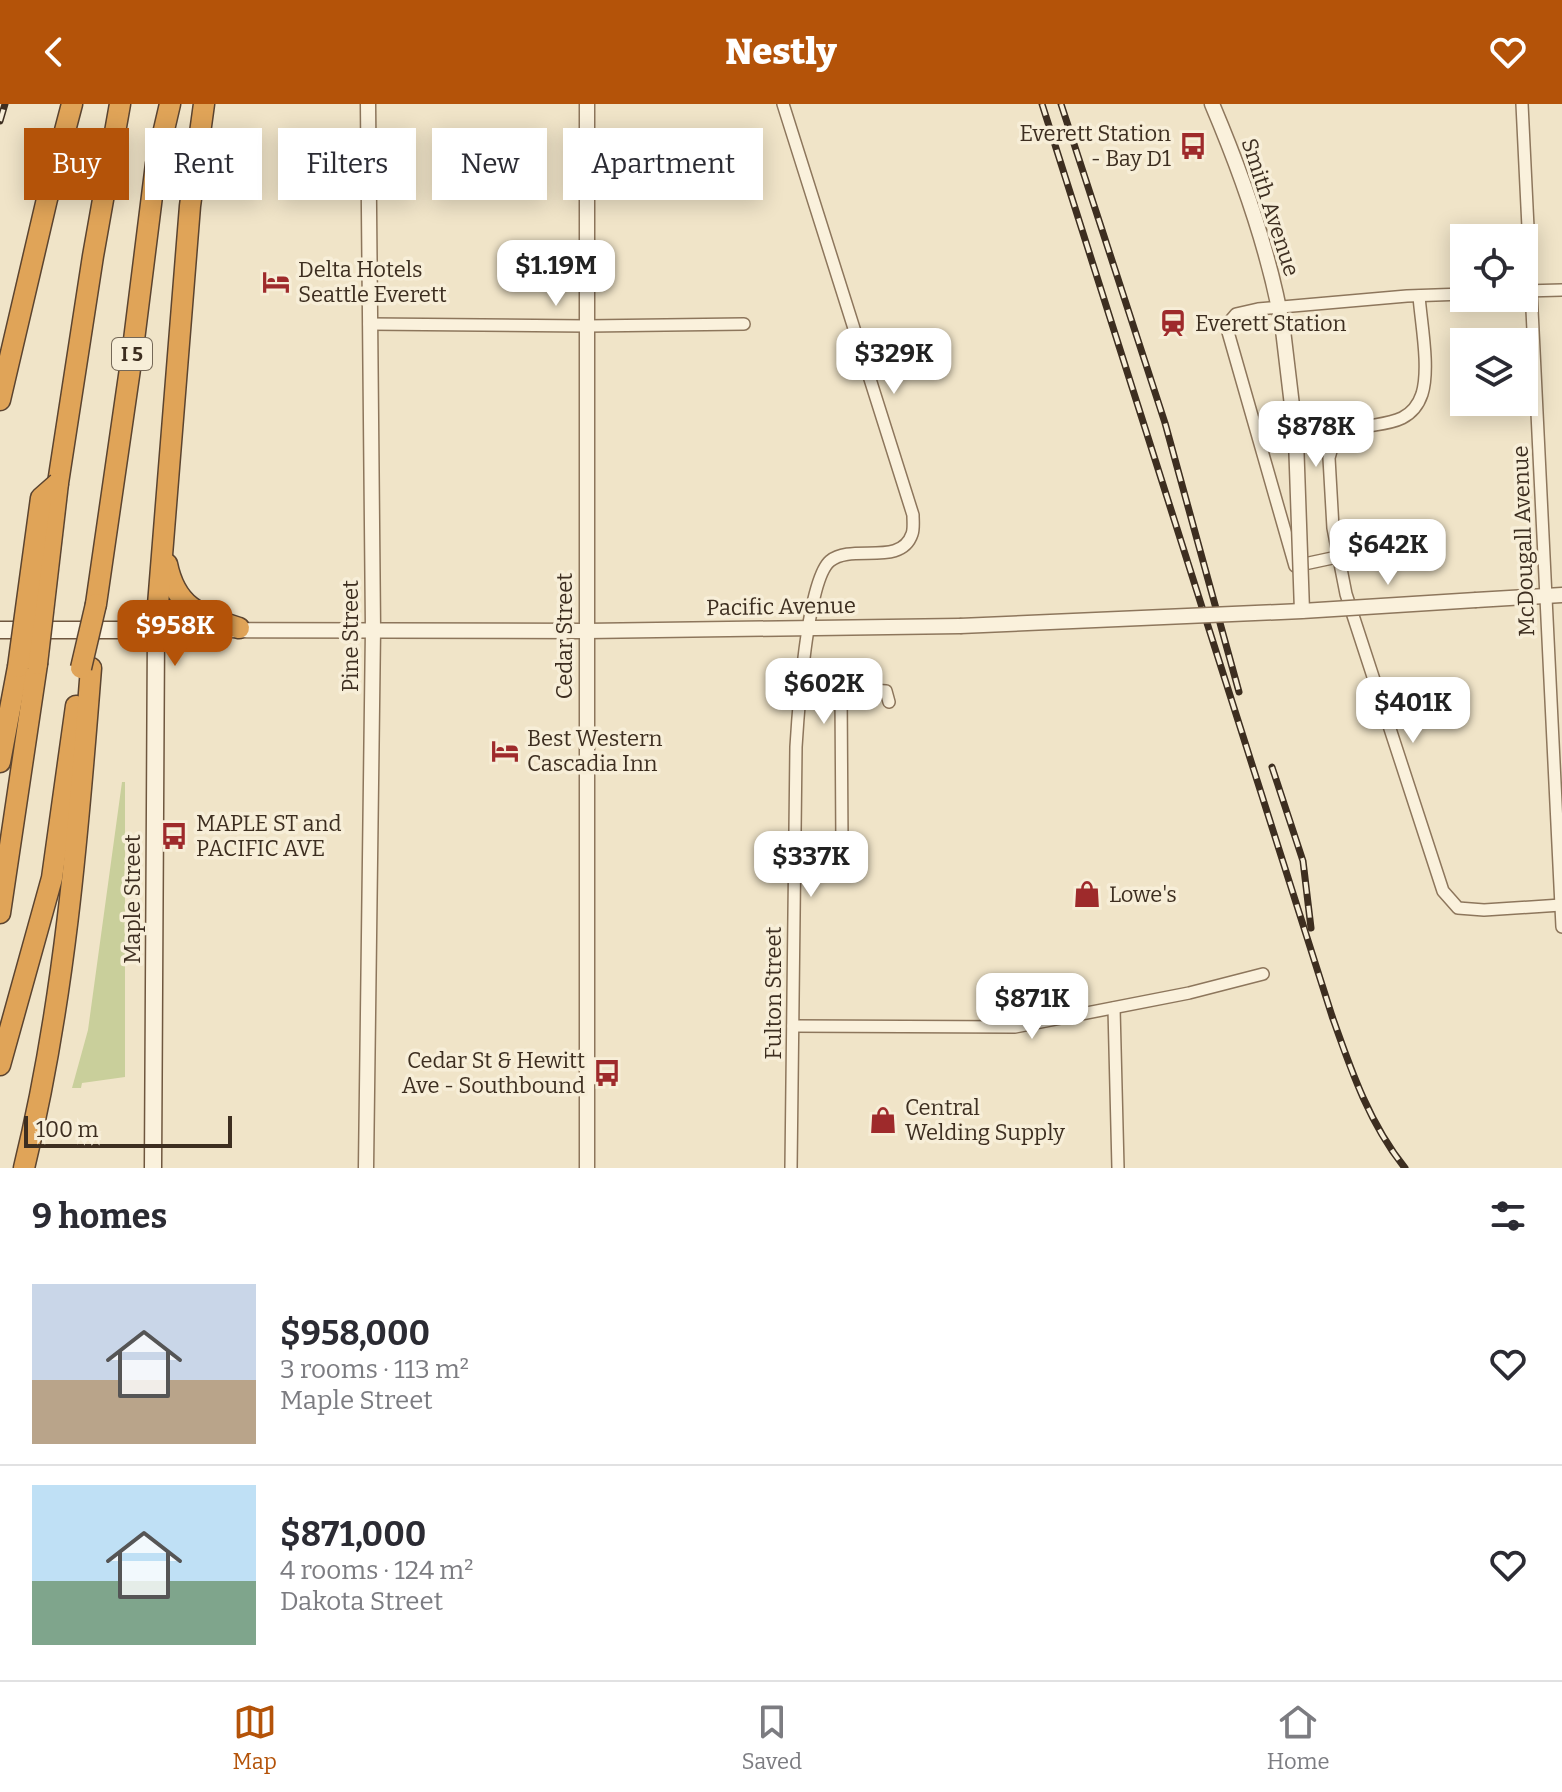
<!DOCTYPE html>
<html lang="en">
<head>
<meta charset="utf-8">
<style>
	body { margin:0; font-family:Bitter,serif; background:#f2f2f3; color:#2b2b33; height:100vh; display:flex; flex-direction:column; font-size:30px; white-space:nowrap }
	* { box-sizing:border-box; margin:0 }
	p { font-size:26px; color:#7c7c81 }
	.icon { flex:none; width:44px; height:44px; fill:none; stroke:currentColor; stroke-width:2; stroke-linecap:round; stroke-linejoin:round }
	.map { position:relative; height:1064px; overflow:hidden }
	.side { display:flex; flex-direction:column; background:#fff; flex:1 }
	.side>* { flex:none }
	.hud { position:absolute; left:24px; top:24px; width:800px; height:72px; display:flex; gap:16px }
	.controls { position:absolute; left:1450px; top:120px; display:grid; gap:16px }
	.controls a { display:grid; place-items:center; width:88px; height:88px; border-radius:0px; background:#fff; box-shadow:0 4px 20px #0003; font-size:40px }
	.scale { position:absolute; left:24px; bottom:20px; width:208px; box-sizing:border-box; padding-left:8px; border:4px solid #3d2e20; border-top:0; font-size:22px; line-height:28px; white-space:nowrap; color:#3d2e20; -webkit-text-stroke:6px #f7eed8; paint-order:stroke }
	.price { position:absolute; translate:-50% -68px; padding:0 18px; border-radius:16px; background:#fff; color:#222; font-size:26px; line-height:52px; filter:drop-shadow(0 2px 4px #0008) }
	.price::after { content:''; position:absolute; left:50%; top:48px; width:24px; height:18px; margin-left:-12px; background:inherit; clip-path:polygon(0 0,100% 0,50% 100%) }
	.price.on { background:#b45309; color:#fff }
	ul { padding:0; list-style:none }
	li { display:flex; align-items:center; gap:24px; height:200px; padding:0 32px }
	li+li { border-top:2px solid #e1e1e2 }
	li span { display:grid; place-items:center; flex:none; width:224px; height:160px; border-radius:0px; color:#555 }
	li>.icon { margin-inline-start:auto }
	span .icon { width:96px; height:96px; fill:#fffc; stroke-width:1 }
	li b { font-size:34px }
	h2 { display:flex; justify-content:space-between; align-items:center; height:96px; padding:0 32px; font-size:34px }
	.tag { padding:0 28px; border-radius:0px; background:#fff; box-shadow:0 4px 20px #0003; font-size:28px; line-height:72px }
	.tag.on { background:#b45309; color:#fff }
	header { display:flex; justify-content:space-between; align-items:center; height:104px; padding:0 32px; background:#b45309; color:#fff; font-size:36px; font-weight:800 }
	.tab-bar { display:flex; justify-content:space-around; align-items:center; height:112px; border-top:2px solid #e1e1e2; background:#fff; font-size:22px; color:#7c7c81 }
	.tab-bar a { display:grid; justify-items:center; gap:4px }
	.tab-bar .on { color:#b45309 }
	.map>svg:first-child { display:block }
	.green { fill:#c9cf9b }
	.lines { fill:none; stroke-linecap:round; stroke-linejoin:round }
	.minor-casing { stroke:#8d765c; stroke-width:14 }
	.tertiary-casing { stroke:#8d765c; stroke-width:17 }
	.secondary-casing { stroke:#6f573f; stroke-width:19 }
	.motorway-casing { stroke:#5b4430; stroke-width:23 }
	.minor { stroke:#faf1dc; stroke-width:11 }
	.tertiary { stroke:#faf1dc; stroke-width:14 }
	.secondary { stroke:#faf1dc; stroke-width:16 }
	.motorway { stroke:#e0a458; stroke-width:20 }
	.rail-casing { stroke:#3d2e20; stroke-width:7 }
	.rail { stroke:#f7eed8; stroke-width:4; stroke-dasharray:12; stroke-linecap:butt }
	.tertiary-bridge-casing { stroke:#8d765c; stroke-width:17; stroke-linecap:butt }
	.motorway-bridge-casing { stroke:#5b4430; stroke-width:23; stroke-linecap:butt }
	.tertiary-bridge { stroke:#faf1dc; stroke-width:14 }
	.motorway-bridge { stroke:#e0a458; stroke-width:20 }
	.labels { text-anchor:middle; stroke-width:7; stroke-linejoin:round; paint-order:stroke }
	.shield { fill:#f7eed8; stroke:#756857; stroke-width:2 }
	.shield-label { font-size:20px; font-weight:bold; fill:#3d2e20 }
	.poi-label { font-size:22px; fill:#3d2e20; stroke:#f7eed8; text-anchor:start }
	.street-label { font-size:22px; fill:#3d2e20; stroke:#f7eed8 }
</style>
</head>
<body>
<header><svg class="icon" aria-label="back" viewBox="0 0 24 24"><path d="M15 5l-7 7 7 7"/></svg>Nestly<svg class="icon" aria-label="heart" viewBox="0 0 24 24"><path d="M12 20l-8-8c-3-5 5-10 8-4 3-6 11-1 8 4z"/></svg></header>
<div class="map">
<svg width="1562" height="1064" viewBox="0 0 1562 1064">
	<rect width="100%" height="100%" fill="#f0e4c8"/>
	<path class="green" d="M122,678H125V973L82,979L81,984H72L88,926Z"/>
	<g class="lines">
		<g class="minor-casing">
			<g id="minor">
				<path d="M783,0L913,411C913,417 914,425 912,430C901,463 852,439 830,457C807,476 798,610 796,643L791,1064"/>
				<path d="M1522,0L1562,823"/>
				<path d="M1524,187L1562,186"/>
				<path d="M1419,192C1421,219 1430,264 1422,290C1405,341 1340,301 1329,354L1333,424L1346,490L1443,787L1458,804L1484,806L1561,801"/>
				<path d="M369,220L587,222L744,220"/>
				<path d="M1337,453L1295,462L1228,228L1230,217L1236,210L1258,205L1407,192L1464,190"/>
				<path d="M850,755L842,740L841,587L843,584L886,587L889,598"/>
				<path d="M1114,904L1118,1064"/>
				<path d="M793,922L1015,923L1189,889L1263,870"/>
			</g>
		</g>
		<g class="tertiary-casing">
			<g id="tertiary">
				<path d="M1212,0C1243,73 1270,149 1283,226"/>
				<path d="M1476,496L1562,491"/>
				<path d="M156,526L586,527L960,522"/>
				<path d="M1561,801L1562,800"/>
				<path d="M366,1064L373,525L368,0"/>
				<path d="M587,1064V0"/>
			</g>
		</g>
		<g class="secondary-casing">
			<path id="secondary" d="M0,526H156L153,1064"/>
		</g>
		<g class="motorway-casing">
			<g id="motorway">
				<path d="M0,296L47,95L72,0"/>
				<path d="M58,379L93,152L120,0"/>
				<path d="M167,460C176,504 200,511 239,524"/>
				<path d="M96,500L133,244L156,60L170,0"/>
				<path d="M156,526L190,102L204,0"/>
				<path d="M0,658L18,563"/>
				<path d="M0,809L37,560"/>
				<path d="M0,961L52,774L76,602"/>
				<path d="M24,1064C64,901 78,731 91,564"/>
			</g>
		</g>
		<use href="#minor" class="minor"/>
		<use href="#tertiary" class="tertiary"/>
		<use href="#secondary" class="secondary"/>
		<use href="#motorway" class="motorway"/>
		<g class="rail-casing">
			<g id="rail">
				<path d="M1042,0L1332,912C1351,966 1369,1019 1405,1064"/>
				<path d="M1061,0L1165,319L1239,588"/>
				<path d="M0,17L5,0"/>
				<path d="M1272,663L1303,757L1311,824"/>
			</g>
		</g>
		<use href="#rail" class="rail"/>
		<g class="tertiary-bridge-casing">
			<g id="tertiary-bridge">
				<path d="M1283,226L1296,335L1302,507"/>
				<path d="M960,522L1302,507L1476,496"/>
			</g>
		</g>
		<g class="motorway-bridge-casing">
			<g id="motorway-bridge">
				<path d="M37,560L58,379"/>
				<path d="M18,563L41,394L58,379"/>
				<path d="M81,564L96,500"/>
			</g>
		</g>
		<use href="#tertiary-bridge" class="tertiary-bridge"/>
		<use href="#motorway-bridge" class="motorway-bridge"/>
	</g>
	<defs>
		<g id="bus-bare" transform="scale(2.16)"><path d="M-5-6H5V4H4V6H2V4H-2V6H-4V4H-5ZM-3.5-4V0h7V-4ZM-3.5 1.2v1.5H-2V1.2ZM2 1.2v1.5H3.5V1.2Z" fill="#9e2a2b" stroke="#f7eed8" stroke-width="2.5" paint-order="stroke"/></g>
		<g id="hotel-bare" transform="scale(2.16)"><path d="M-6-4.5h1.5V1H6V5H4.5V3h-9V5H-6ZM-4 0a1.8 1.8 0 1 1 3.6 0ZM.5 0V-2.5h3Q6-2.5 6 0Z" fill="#9e2a2b" stroke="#f7eed8" stroke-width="2.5" paint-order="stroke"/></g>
		<g id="station-bare" transform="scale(2.16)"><path d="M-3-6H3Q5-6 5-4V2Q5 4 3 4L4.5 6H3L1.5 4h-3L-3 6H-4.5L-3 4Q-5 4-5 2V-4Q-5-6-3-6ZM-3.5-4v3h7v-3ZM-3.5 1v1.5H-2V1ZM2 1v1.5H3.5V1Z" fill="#9e2a2b" stroke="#f7eed8" stroke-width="2.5" paint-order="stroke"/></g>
		<g id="shop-bare" transform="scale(2.16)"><path d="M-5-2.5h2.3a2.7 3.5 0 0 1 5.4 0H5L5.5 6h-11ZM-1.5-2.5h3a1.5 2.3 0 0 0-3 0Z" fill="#9e2a2b" stroke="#f7eed8" stroke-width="2.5" paint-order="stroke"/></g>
	</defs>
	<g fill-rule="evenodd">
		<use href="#bus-bare" x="1193" y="42"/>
		<use href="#hotel-bare" x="276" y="178"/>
		<use href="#station-bare" x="1173" y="219"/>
		<use href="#hotel-bare" x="505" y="647"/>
		<use href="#bus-bare" x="174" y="732"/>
		<use href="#shop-bare" x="1087" y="790"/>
		<use href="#bus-bare" x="607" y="969"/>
		<use href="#shop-bare" x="883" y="1016"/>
	</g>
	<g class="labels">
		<rect class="shield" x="112" y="234" width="40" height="32" rx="6"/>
		<g class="shield-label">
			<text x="132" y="257">I 5</text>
		</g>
		<g class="poi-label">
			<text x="1171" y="37" text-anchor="end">Everett Station<tspan x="1171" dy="25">- Bay D1</tspan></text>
			<text x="298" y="173">Delta Hotels<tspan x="298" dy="25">Seattle Everett</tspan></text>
			<text x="1195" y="227">Everett Station</text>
			<text x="527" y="642">Best Western<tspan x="527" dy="25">Cascadia Inn</tspan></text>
			<text x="196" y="727">MAPLE ST and<tspan x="196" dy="25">PACIFIC AVE</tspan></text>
			<text x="1109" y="798">Lowe's</text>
			<text x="585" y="964" text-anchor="end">Cedar St &amp; Hewitt<tspan x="585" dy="25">Ave - Southbound</tspan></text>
			<text x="905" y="1011">Central<tspan x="905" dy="25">Welding Supply</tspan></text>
		</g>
		<g class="street-label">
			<text transform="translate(1271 103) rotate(72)" y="8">Smith Avenue</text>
			<text transform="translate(1523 437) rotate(-92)" y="8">McDougall Avenue</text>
			<text transform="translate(781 502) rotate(-1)" y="8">Pacific Avenue</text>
			<text transform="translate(350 532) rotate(-90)" y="8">Pine Street</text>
			<text transform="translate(564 532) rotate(-90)" y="8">Cedar Street</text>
			<text transform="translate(132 795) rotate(-90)" y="8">Maple Street</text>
			<text transform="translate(773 889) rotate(-90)" y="8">Fulton Street</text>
		</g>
	</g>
</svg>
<div class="controls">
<a><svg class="icon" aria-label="locate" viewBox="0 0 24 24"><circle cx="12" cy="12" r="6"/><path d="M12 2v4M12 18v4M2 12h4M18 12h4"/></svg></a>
<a><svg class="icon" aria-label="layers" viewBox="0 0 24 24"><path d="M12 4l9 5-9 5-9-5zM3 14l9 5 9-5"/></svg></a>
</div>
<div class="scale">100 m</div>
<b class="price" style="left:556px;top:204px">$1.19M</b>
<b class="price" style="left:894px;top:292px">$329K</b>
<b class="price" style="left:1316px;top:365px">$878K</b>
<b class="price" style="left:1388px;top:483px">$642K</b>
<b class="price on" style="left:175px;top:564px">$958K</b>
<b class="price" style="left:824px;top:622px">$602K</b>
<b class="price" style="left:1413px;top:641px">$401K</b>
<b class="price" style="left:811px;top:795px">$337K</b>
<b class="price" style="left:1032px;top:937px">$871K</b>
<div class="hud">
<a class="tag on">Buy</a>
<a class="tag">Rent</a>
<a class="tag">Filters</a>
<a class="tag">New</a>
<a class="tag">Apartment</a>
</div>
</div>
<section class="side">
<h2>9 homes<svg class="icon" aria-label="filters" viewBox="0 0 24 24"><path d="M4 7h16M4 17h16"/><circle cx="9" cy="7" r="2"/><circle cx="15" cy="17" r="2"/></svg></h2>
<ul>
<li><span style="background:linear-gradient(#c9d6e8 60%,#b9a48a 0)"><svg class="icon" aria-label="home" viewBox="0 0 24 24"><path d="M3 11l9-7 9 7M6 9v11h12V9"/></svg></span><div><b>$958,000</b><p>3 rooms · 113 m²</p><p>Maple Street</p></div><svg class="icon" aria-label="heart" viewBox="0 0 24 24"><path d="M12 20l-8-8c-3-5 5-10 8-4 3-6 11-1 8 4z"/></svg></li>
<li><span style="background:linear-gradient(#bfe0f5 60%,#7fa58c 0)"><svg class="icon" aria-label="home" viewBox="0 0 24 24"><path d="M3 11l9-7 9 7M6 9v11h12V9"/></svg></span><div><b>$871,000</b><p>4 rooms · 124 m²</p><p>Dakota Street</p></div><svg class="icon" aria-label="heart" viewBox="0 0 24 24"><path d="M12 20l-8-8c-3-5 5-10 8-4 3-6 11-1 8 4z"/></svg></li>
</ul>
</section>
<nav class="tab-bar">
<a class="on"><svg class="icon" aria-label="map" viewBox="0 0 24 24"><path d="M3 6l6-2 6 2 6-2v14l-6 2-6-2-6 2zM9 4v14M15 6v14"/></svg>Map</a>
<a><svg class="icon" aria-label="saved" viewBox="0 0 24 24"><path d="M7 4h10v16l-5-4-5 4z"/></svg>Saved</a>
<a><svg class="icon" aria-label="home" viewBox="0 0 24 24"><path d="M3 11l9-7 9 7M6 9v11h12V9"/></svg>Home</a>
</nav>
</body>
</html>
